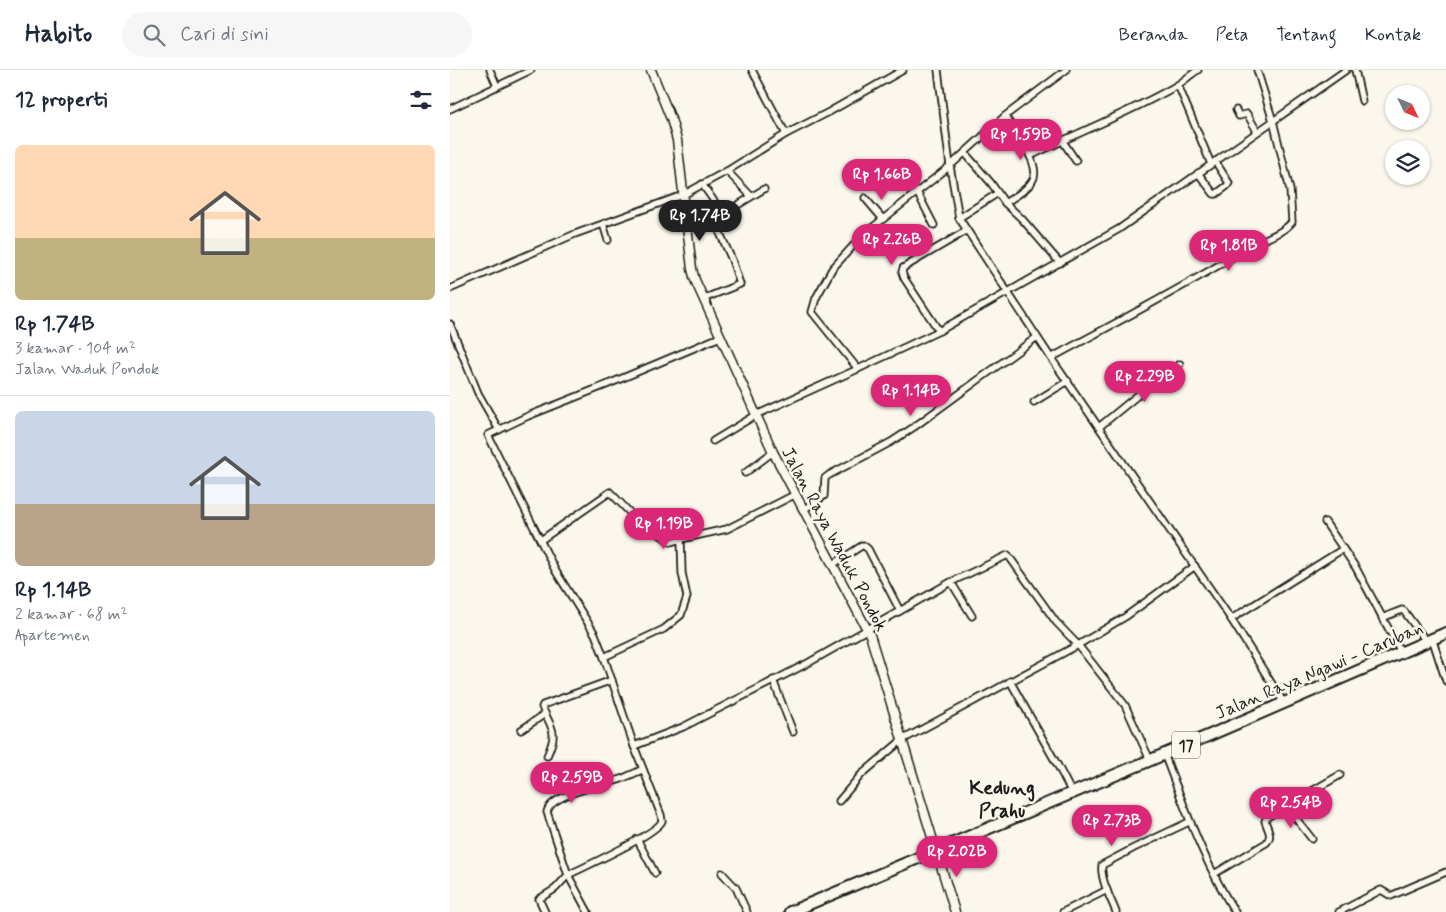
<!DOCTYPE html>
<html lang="id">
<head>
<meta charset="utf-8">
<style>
	body { margin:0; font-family:Mynerve,sans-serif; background:#f6f6f7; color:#1f2937; height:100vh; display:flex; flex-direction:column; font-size:19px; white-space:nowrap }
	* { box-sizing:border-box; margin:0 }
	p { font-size:16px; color:#747a83 }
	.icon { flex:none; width:28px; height:28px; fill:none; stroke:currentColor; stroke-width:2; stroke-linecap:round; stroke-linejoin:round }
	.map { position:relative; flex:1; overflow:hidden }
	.panel { display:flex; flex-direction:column; background:#fff; width:450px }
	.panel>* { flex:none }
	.needle { width:32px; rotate:133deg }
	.controls { position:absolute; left:935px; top:15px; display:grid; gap:10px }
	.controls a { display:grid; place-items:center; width:45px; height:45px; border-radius:50%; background:#fff; box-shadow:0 1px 4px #0004; font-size:25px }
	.price { position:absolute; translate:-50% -42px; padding:0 11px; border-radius:18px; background:#db2777; color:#fff; font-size:16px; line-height:32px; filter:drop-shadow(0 1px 2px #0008) }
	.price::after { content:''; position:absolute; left:50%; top:30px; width:15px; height:11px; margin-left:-8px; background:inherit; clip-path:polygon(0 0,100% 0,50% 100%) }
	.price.selected { background:#222; color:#fff }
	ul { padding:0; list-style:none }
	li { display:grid; align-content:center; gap:10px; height:265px; padding:0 15px }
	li+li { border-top:1px solid #e0e1e3 }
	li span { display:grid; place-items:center; height:155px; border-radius:8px; color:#555 }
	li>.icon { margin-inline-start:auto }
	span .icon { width:90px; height:90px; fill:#fffc; stroke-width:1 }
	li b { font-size:21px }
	h2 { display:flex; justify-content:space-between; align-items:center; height:60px; padding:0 15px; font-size:21px }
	header { display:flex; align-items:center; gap:30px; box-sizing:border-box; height:70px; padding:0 25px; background:#fff; border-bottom:1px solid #e0e1e3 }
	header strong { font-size:24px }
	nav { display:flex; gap:28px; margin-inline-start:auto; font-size:18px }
	.search { width:350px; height:45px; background:#f6f6f7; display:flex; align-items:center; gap:12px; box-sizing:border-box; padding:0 18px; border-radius:28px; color:#747a83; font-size:19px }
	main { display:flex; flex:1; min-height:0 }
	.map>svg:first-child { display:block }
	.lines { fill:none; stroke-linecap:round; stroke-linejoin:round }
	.minor-casing { stroke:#1c1c1c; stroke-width:9 }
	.tertiary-casing { stroke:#1c1c1c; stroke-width:11 }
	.trunk-casing { stroke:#1c1c1c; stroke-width:14 }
	.minor { stroke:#fbf7ec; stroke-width:5.5 }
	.tertiary { stroke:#fbf7ec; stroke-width:8 }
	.trunk { stroke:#fbf7ec; stroke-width:10 }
	.labels { text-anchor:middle; stroke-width:5; stroke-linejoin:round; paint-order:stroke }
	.shield { fill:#fbf7ec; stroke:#5f5e5a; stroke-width:1 }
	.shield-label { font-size:16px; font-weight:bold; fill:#1c1c1c }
	.street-label { font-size:18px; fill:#1c1c1c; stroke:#fbf7ec }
	.quarter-label { font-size:20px; font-weight:bold; fill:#1c1c1c; stroke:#fbf7ec }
</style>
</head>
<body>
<header>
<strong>Habito</strong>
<div class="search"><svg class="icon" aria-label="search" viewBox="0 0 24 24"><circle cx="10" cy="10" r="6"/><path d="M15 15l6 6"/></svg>Cari di sini</div>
<nav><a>Beranda</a><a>Peta</a><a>Tentang</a><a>Kontak</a></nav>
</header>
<main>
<section class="panel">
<h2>12 properti<svg class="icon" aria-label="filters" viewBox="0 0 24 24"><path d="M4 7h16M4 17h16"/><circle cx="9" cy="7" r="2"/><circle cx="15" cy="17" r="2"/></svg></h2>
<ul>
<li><span style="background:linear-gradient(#ffd9b3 60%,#c2b280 0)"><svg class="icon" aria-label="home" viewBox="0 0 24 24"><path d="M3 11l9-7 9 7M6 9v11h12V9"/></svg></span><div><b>Rp 1.74B</b><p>3 kamar · 104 m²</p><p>Jalan Waduk Pondok</p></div></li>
<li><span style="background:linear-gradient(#c9d6e8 60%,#b9a48a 0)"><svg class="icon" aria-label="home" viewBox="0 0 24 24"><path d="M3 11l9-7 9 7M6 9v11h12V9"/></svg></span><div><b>Rp 1.14B</b><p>2 kamar · 68 m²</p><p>Apartemen</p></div></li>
</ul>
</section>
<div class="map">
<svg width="996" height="842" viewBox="0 0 996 842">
	<rect width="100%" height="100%" fill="#fbf7ec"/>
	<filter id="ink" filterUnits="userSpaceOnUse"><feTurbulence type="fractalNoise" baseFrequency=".02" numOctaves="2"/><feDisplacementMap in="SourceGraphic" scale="10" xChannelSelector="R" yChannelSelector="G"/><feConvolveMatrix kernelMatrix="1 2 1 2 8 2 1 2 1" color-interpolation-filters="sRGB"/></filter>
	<g filter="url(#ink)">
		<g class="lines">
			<g class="minor-casing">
				<g id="minor">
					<path d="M40,0L47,16"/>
					<path d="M302,0L336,64"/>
					<path d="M488,0L500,96L509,148L601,288L781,549L834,633"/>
					<path d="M905,0L912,31"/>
					<path d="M728,15L761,94"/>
					<path d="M0,39L81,0"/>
					<path d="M786,40L789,46L797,44L807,61"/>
					<path d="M555,46C563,59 589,91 584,107C581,118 564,127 555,133"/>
					<path d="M612,70L626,91"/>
					<path d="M515,83L541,113L555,133L572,149L610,193"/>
					<path d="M580,86C629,62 679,43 726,16C734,11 740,5 748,0"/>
					<path d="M277,101L301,126"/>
					<path d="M748,103L764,124H766L777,116L779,113L765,91"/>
					<path d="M252,114L273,144"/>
					<path d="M467,122L484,155"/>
					<path d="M415,128L432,148"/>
					<path d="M235,137L265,152L273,144L314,119"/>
					<path d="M509,148L548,123"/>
					<path d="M153,154L158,170"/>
					<path d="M0,219L125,164L233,125L277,101L336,64L379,42L453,0"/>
					<path d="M253,229L290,214L282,190L265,152"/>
					<path d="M0,254L28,323L49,360"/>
					<path d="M489,261L454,208L452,202L453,198L516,161"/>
					<path d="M601,288C667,252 735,217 799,177C813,169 832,164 842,152L840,120L823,51L807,0"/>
					<path d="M408,299L362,242L366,228L382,199L413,165L500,96L555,46L616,0"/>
					<path d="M584,332L618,311"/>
					<path d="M649,357L699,316L730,294"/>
					<path d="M263,371L306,345L408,299L489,261L669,159L896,0"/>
					<path d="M295,403L323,382"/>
					<path d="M353,440L374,426L375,408L379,405L441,372L464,357L587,267"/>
					<path d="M875,452L906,498L951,582"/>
					<path d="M231,469L277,459L344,425"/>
					<path d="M91,470L160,422L184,447L221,472L231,469L232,503L237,527L231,545L214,559L154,587"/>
					<path d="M382,495L413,475L418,479L450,541"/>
					<path d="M501,512L522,546"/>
					<path d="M932,548L952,540L954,541L976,571"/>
					<path d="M781,549L893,479"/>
					<path d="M982,568L996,611"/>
					<path d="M323,610L343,662"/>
					<path d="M560,611L608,696L622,723"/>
					<path d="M71,660L95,644"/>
					<path d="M184,676L233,657L358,593L501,512L558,485L606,552L628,575L675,635L700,690"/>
					<path d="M714,684C735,738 754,793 785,842"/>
					<path d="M97,686C108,661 103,661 92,637L93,635L162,610"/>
					<path d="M389,731L411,705L452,670L628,575L675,547L745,496"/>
					<path d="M836,736L862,769"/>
					<path d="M187,769L205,803"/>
					<path d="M272,803L286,818L297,842"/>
					<path d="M764,804L816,773C823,766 818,760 815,751L817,747L890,705"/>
					<path d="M95,842L89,829L105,819L118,805L97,742C101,723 155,715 171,709C178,706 186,703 193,699"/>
					<path d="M138,842L118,805C134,797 207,764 212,751L211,745L184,676L154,587L145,564L105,500L38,365L78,346L156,315L270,267"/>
					<path d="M613,842L657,820"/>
					<path d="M666,842C661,829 650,809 652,795L684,778L739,752"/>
					<path d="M889,842L931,820L941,826L943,825L996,802"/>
				</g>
			</g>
			<g class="tertiary-casing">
				<path id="tertiary" d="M201,0L221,49L227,70L242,199L245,210L323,382L420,565L505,842"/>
			</g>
			<g class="trunk-casing">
				<path id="trunk" d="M340,842L760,665L996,563"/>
			</g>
			<use href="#minor" class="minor"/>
			<use href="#tertiary" class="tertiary"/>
			<use href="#trunk" class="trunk"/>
		</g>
	</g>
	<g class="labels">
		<rect class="shield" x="722" y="661.5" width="28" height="27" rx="4"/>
		<g class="shield-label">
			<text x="736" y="681">17</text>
		</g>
		<g class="street-label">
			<text transform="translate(385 469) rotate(62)" y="6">Jalan Raya Waduk Pondok</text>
			<text transform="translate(869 600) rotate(-23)" y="6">Jalan Raya Ngawi - Caruban</text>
		</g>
		<g class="quarter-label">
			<text x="552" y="724">Kedung<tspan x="552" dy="23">Prahu</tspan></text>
		</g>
	</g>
</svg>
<div class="controls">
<a><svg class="needle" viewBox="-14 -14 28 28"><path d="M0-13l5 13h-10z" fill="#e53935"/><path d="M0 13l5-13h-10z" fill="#747a83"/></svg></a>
<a><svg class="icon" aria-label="layers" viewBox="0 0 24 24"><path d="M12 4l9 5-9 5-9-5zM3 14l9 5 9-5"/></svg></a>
</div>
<b class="price" style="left:571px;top:91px">Rp 1.59B</b>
<b class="price" style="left:432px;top:131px">Rp 1.66B</b>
<b class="price selected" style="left:250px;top:172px">Rp 1.74B</b>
<b class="price" style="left:442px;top:196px">Rp 2.26B</b>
<b class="price" style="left:779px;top:202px">Rp 1.81B</b>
<b class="price" style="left:695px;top:333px">Rp 2.29B</b>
<b class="price" style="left:461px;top:347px">Rp 1.14B</b>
<b class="price" style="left:214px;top:480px">Rp 1.19B</b>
<b class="price" style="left:122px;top:734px">Rp 2.59B</b>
<b class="price" style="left:841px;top:759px">Rp 2.54B</b>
<b class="price" style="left:662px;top:777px">Rp 2.73B</b>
<b class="price" style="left:507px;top:808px">Rp 2.02B</b>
</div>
</main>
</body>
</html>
